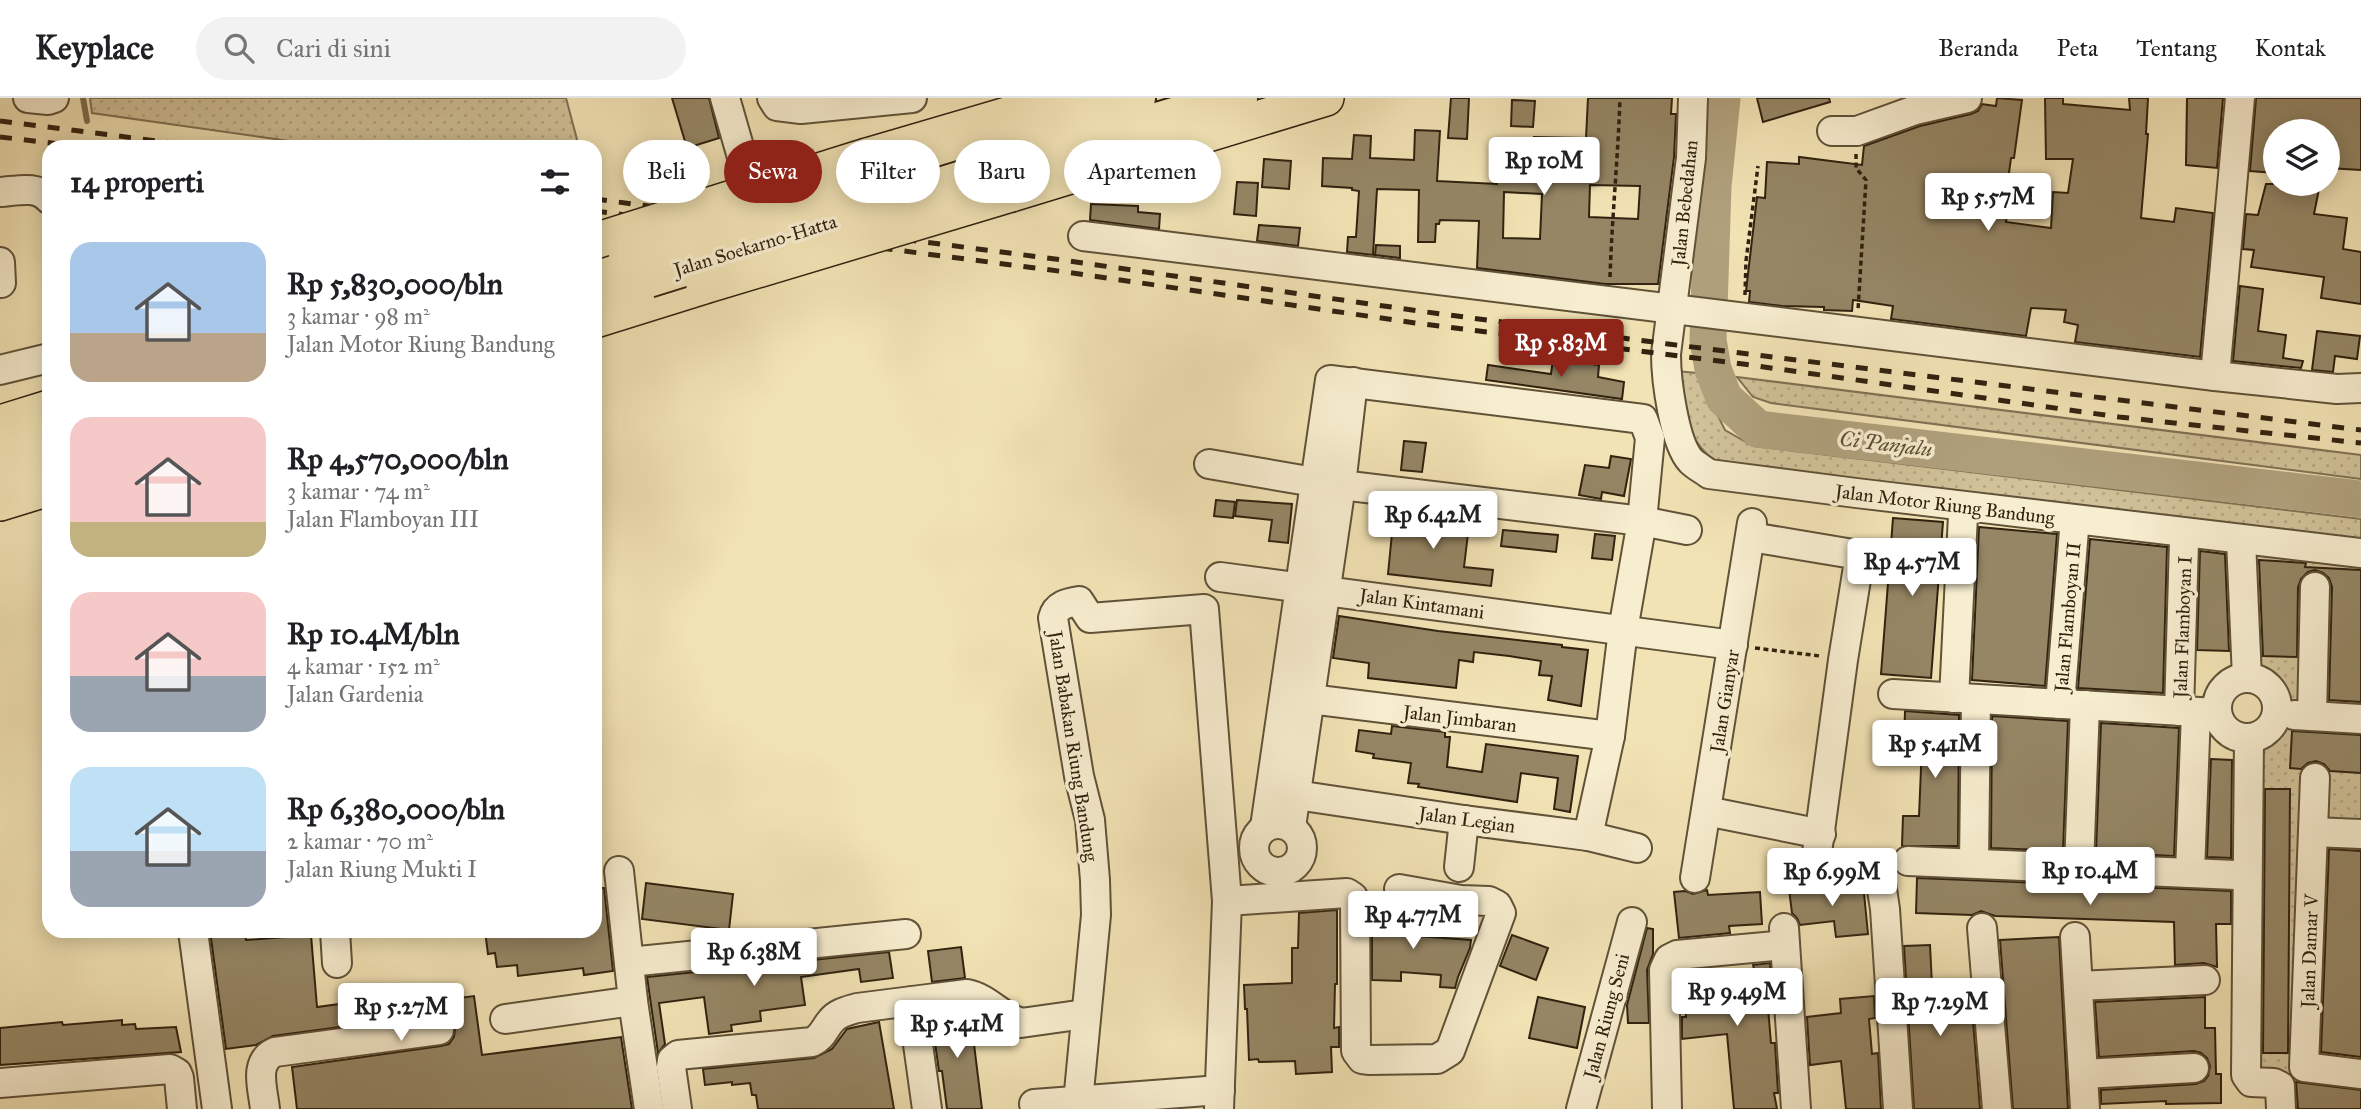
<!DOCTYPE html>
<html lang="id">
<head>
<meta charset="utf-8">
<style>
	body { margin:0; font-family:"IM FELL Great Primer",serif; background:#f2f2f2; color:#202124; height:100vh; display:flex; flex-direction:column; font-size:26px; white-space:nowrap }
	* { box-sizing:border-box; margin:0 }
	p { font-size:23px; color:#757577 }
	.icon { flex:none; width:38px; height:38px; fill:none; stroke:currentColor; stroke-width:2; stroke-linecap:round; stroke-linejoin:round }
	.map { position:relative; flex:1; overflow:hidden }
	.drawer { position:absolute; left:42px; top:42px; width:560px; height:798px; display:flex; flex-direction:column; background:#fff; border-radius:21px; box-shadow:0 4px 18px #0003 }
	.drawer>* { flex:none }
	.top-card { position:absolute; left:623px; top:42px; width:665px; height:63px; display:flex; gap:14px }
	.fabs { position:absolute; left:2263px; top:21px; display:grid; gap:14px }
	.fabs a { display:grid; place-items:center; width:77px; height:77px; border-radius:50%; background:#fff; box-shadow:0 4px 18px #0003; font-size:35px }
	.price { position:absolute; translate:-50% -60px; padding:0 16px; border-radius:7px; background:#fff; color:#222; font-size:23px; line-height:46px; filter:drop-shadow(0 2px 4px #0008) }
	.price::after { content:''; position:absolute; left:50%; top:42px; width:21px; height:16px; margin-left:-10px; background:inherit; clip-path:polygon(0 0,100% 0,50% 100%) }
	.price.current { background:#8f2418; color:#fff }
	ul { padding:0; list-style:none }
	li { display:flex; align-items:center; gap:21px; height:175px; padding:0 28px }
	li span { display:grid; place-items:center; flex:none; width:196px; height:140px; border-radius:21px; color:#555 }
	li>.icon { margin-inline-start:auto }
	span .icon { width:84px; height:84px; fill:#fffc; stroke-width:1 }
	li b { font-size:30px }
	h2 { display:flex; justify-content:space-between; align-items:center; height:84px; padding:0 28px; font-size:30px }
	.pill { padding:0 24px; border-radius:32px; background:#fff; box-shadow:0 4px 18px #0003; font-size:24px; line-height:63px }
	.pill.current { background:#8f2418; color:#fff }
	header { display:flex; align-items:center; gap:42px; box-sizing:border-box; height:98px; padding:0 35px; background:#fff; border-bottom:2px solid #e0e0e0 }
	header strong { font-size:33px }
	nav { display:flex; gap:38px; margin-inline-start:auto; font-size:24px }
	.search { width:490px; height:63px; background:#f2f2f2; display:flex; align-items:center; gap:18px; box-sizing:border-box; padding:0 24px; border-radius:38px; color:#757577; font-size:26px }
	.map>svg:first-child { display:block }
	.grass { fill:url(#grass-dots); stroke:#807254; stroke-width:2 }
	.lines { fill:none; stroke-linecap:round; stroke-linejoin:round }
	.stream { stroke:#7d6e51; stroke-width:6 }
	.river { stroke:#b0a17d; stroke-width:37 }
	.building { fill:#958665; stroke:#30220f; stroke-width:2; fill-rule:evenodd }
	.minor-casing { stroke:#605238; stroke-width:32 }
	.major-casing { stroke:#30220f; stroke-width:38 }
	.highway-casing { stroke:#30220f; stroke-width:42 }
	.path { stroke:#30220f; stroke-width:3.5; stroke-dasharray:5 3.5; stroke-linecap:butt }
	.minor { stroke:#f7edcf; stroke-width:28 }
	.major { stroke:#f2e3b5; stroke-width:35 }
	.highway { stroke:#f2e3b5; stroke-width:38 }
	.rail { stroke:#30220f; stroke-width:5; stroke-dasharray:12 12; stroke-linecap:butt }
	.major-bridge-casing { stroke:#30220f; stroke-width:38; stroke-linecap:butt }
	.highway-bridge-casing { stroke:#30220f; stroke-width:42; stroke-linecap:butt }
	.major-bridge { stroke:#f2e3b5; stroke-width:35 }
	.highway-bridge { stroke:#f2e3b5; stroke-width:38 }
	.labels { text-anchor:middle; stroke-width:7; stroke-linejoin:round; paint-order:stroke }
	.street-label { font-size:19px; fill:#30220f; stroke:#f7edcf }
	.water-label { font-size:21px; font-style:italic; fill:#5d4e36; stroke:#f7edcf }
</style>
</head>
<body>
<header>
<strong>Keyplace</strong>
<div class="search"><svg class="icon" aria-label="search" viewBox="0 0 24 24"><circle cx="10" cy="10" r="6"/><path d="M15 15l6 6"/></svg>Cari di sini</div>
<nav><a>Beranda</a><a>Peta</a><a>Tentang</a><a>Kontak</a></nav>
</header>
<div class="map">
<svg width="2361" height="1011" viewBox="0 0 2361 1011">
	<defs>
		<pattern id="grass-dots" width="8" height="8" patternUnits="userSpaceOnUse" patternTransform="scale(1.75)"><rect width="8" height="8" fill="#d1c299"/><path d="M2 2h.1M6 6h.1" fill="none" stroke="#b4a683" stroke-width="1.8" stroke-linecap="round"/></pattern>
	</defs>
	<rect width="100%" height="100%" fill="#f2e3b5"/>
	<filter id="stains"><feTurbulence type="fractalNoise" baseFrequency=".00286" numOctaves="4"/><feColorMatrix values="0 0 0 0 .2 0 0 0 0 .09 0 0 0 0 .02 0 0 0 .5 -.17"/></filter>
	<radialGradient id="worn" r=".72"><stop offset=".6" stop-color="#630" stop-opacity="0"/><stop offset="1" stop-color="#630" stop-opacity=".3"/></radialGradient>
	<g class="grass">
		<path d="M90,0H566L579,49H331L92,15Z"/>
		<path d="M1676,273L1707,276L1711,304L1725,332L1753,348L2361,421V442L1717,365C1683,339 1685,313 1676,273Z"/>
		<path d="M1737,279L2361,357V381L1771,305L1753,299Z"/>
		<path d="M2247,450L2361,464V1011H2285L2257,981L2258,643C2289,627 2290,592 2258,577Z"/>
	</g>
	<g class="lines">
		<path class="stream" d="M83,0L87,23"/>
		<path class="river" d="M1722,0L1713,88L1708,242L1713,271L1724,300L1758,331L2361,401"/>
	</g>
	<g class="building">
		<path d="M672,0H709L719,40L687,50Z"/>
		<path d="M1451,0H1469L1467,41L1448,40Z"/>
		<path d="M1588,0H1672L1671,16H1676L1674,59L1658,186H1605L1477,170L1479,123L1440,122L1439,126H1436L1435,144H1418L1419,92L1377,91L1373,157L1347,154L1348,139H1356L1359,93L1352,92V90L1322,88L1323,60L1352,61L1354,37L1371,38L1370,60L1414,62L1415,32L1440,33L1437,83L1497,86L1498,67L1533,68L1534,39L1586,40ZM1590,87L1640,88L1638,121L1589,119ZM1504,94L1542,96L1540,141L1503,140Z"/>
		<path d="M1757,0H1829L1830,4L1763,24Z"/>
		<path d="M1997,0L2022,2L2014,60H2011L2005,104H2009L2006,124L2051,130L2053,94L2068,95L2073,61H2046L2045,0H2063V6L2130,12L2129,0H2148L2146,36H2148L2141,120L2174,124L2176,110L2213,115L2200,259L2075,244L2078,227L2064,224L2066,212L2031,210L2026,238L1891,221L1893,208L1853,202L1852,213L1824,212V209L1782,208L1749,204L1750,193H1746L1757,99L1765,100L1767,64L1799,66V59L1862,67L1864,48L1920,28L1971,16L1978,13L1982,6L1996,8Z"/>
		<path d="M2187,0H2223L2217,70L2186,67Z"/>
		<path d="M2256,0H2361V72L2328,70V33H2275V75L2250,73Z"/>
		<path d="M1512,2L1535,3L1533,29L1511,28Z"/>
		<path d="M1264,61L1291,63L1289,91L1262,89Z"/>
		<path d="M1237,84L1258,85L1256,118L1234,116Z"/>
		<path d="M2266,86H2320L2314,116L2347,120L2343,151L2361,154V206L2321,200L2324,179L2251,169L2254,152L2243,151L2246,116L2258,117Z"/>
		<path d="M1091,106L1138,108V114L1160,116L1159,131L1090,122Z"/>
		<path d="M1259,127L1300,130L1298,148L1257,143Z"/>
		<path d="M1376,147L1400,148V160L1375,157Z"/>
		<path d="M2240,188L2263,191L2258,233L2286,237L2283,260L2303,263L2301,270L2233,263Z"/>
		<path d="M2317,233L2360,238L2357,261L2335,258L2333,274L2312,272Z"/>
		<path d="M1553,261L1599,267L1598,279L1624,284L1622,301L1486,282L1488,267L1551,276Z"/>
		<path d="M1404,343L1426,345L1422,374L1401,372Z"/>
		<path d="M1611,358L1631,361L1624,398L1602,394L1601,401L1579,397L1585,367L1609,370Z"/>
		<path d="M1216,402L1235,404L1233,420L1214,418Z"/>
		<path d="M1237,402L1292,406L1288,445L1269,443L1272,422L1235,418Z"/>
		<path d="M1394,415L1413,417V420L1469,427L1464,469L1493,472L1491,488L1388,476Z"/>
		<path d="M1893,420L1943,424L1931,580L1881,576Z"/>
		<path d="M1979,429L2057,436L2045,588L1972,582Z"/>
		<path d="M1503,432L1558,437L1556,454L1501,448Z"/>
		<path d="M1595,436L1615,438L1612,462L1592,460Z"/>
		<path d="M2090,441L2167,449L2163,595L2078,590Z"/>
		<path d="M2200,453L2225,456L2229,553L2197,552Z"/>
		<path d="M2259,462L2306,465L2305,469L2361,472V604L2329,602L2332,489L2329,480L2323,475L2315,472L2308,474L2301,481L2298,489L2297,559L2263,558Z"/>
		<path d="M1339,518L1438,533L1562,547V549L1588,552L1581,608L1548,602L1552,578L1539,577L1541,563L1509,558L1474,554L1473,564L1459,562L1456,590L1368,580L1369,565L1333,560Z"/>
		<path d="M1905,613L1959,617L1958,748H1902L1903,718H1919L1922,647H1904Z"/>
		<path d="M1992,618L2068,623L2063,753L1991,750Z"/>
		<path d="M2101,625L2179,630L2174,758L2096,754Z"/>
		<path d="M1392,628L1445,634V639H1450L1447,669L1482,674L1486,646L1578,658L1570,714L1554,711L1558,680L1521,675L1517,704L1418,689L1419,686L1408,685L1411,665L1373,660L1374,656L1356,653L1359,632L1391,636Z"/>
		<path d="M2292,633L2361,637V675L2330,673L2324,666L2316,663L2308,665L2301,671L2290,670Z"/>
		<path d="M2211,661L2232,662L2231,760L2207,759Z"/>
		<path d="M2265,691H2290L2288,955H2263Z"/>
		<path d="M2329,751L2361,753V959L2321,954Z"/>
		<path d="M1917,780L2231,793V826H2216L2217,869L2204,865L2175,867L2174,824L1995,818L1981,813L1972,817L1916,815Z"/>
		<path d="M646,785L733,796L729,832L642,821Z"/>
		<path d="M1863,785L1868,836L1836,839L1834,823L1800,827L1797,820L1792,815L1789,791L1803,789L1812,793L1825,789Z"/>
		<path d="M595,790H604L613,873L584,877L583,870L518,878L517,867L497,869L495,855L488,856L485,833H595Z"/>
		<path d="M1707,792L1708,797L1760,794L1762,826L1729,828L1730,835L1679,840L1674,794L1685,793L1693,796Z"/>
		<path d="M1372,809H1404V837L1471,842L1470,850L1458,879L1455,890L1440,889L1441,877L1401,874V883L1372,882Z"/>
		<path d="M1337,812V886H1335L1334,930L1339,929V949H1331L1332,974L1296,976L1295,963L1259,964L1258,961L1249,962L1247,911H1245L1244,887L1292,885V850H1298L1299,815Z"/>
		<path d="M1647,830L1653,831V856L1647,872L1649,925H1628L1627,907Z"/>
		<path d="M210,833H245L246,842L311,837L317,909L442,892L444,902L474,898L482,957L621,939L632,1011H297L292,969L441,948L449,946L454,939L455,930L453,922L446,917L437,916L273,938L256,947L226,951Z"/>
		<path d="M1512,837L1548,850L1536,882L1500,868Z"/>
		<path d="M2059,839L2068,1011H2013L2000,842Z"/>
		<path d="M1930,847L1932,887L1970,885L1980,1011H1914L1904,848Z"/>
		<path d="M961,849L965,880L932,884L928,853Z"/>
		<path d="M889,854L893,880L861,884L859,871L801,879L805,907L760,913L761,923L731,927L732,933L709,936L704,899L659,905L665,946L658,955L647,879Z"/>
		<path d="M1770,865L1773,910H1768L1771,945H1775L1778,995H1774L1777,1011H1734L1727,936L1682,941V919H1686L1682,873L1710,871V874L1723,873V874L1754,871L1753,867Z"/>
		<path d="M1874,898L1875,920L1869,921L1872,956L1878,955L1881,1011H1846L1841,963L1810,967L1807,919L1841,915L1840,901Z"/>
		<path d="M1538,899L1585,909L1577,950L1529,940Z"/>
		<path d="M2205,899V930H2215L2216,976H2221V1005L2166,1006V1003L2101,1006V992L2196,986L2204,983L2208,978L2210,968L2207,960L2201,955L2194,953L2099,959L2095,904Z"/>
		<path d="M966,913L970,914L982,1011H947L942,973H939L931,917Z"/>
		<path d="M122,922V927L135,926L136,931L176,929L181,954L0,967V930L62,924L63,927Z"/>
		<path d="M879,924L894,1011H758L756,997H752L750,985L732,987V984L705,987L703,971L814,960L832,951L847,931Z"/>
		<path d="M2296,984L2361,992V1011H2298Z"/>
	</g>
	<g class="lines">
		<g class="minor-casing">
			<g id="minor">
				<path d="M28,0L48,2L54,0"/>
				<path d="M725,0L744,66L754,93"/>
				<path d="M772,0L777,8L801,11L912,0"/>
				<path d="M1693,0L1691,60L1666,256C1666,281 1674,345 1691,363C1696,368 1704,372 1709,376L1856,395L2361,455"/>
				<path d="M1832,33H1857L1915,12L1967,0"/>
				<path d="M0,94C17,93 37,87 49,101"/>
				<path d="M1083,138L2215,278L2337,291L2361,290"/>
				<path d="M0,164L1,185"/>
				<path d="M0,272L49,260"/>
				<path d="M2215,278L2240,0"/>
				<path d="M1209,366L1314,384"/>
				<path d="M1341,387L1642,423L1687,432"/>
				<path d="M1751,439L1853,456L1859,463L1843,562L1814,777"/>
				<path d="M2241,442L2247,580"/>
				<path d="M1220,479L1733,547"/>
				<circle cx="2247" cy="610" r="30"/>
				<path d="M1893,596L2217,615"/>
				<path d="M1954,600L1963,417"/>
				<path d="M1310,601L1610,638"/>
				<path d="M2060,606L2074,432"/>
				<path d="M2179,613L2184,444"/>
				<path d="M2294,617L2361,621"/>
				<path d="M2312,618L2315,489"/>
				<path d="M2249,640L2246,977L2251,984L2274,985L2280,988L2281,1011"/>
				<path d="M2315,680L2304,969L2361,976"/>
				<path d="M1296,697L1464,722L1588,738L1637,750"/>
				<path d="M1706,713L1821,736"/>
				<circle cx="1278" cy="750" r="24"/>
				<path d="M1265,729L1330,282L1643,321L1650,340L1642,423L1623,532L1610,638L1588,738"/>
				<path d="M1291,729L1341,387L1353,284"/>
				<path d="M2313,734L2361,736"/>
				<path d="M1908,763L2236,777"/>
				<path d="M1974,765L1976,601"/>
				<path d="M1459,769L1464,722"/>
				<path d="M2079,770L2085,607"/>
				<path d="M619,773L633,903L649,1011"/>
				<path d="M2190,775L2196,614"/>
				<path d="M1695,780L1752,425"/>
				<path d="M1881,785L1885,811L1898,1011"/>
				<path d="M1227,803L1347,795L1353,799L1355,804L1356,953L1362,961L1370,962L1437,961L1450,953L1501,815L1497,807L1489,803L1461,802L1399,791"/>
				<path d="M1784,830L1796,1011"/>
				<path d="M1982,830L1997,1011"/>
				<path d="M193,833L217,1011"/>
				<path d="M335,833L337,865"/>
				<path d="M2075,839L2085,1011"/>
				<path d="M629,864L906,836"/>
				<path d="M2078,888L2205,882"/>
				<path d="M912,903L927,1011"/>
				<path d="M505,921L633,903"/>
				<path d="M2083,976L2194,970"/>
				<path d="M0,985L170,971L177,975L179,980L182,1011"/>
				<path d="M1078,1004L1096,817L1095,782L1090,722L1079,678L1053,520C1056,507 1067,505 1079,503L1090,520L1204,511L1227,803L1219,1011"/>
				<path d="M1034,1006L1220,992"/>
				<path d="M265,1011C263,991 253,964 275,954L439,932"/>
				<path d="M677,1011L671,969L672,962L678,957L812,944C823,939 824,931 831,923C837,915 847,913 857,910L967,896C988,900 1001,919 1021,925L1085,916"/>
				<path d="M1581,1011L1632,824"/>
				<path d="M1667,1011L1664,872L1669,861L1677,857L1785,847"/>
			</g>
		</g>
		<g class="major-casing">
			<g id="major">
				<path d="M867,58L1065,0"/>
				<path d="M1011,96L1326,0"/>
				<path d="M595,222L704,188"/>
				<path d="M0,325L49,310"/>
				<path d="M0,405L49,390"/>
			</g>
		</g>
		<g class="highway-casing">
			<g id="highway">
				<path d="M904,69L1136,0"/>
				<path d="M966,81L1238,0"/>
				<path d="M595,167L628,157"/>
				<path d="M595,197L648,180"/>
				<path d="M0,349L49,334"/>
				<path d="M0,381L49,366"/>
			</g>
		</g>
		<g class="path">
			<path d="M1856,56V70L1866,82L1858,212"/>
			<path d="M1610,179C1612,119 1618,60 1620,0"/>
			<path d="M1745,197L1746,163L1758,68"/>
			<path d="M1755,550L1820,558"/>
		</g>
		<use href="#minor" class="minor"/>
		<use href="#major" class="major"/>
		<use href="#highway" class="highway"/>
		<g class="rail">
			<path d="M0,23L205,49"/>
			<path d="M0,39L86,49"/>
			<path d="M595,101L1055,161L1419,213L1668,246L2361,332"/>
			<path d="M595,113L1066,174L1415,225L1743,266L2119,319L2361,345"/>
		</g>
		<g class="major-bridge-casing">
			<g id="major-bridge">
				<path d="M595,143L867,58"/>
				<path d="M704,188L1011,96"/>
			</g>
		</g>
		<g class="highway-bridge-casing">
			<g id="highway-bridge">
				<path d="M628,157L904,69"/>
				<path d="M648,180L966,81"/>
			</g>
		</g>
		<use href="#major-bridge" class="major-bridge"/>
		<use href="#highway-bridge" class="highway-bridge"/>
	</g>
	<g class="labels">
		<g class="street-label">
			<text transform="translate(1684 105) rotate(-84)" y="7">Jalan Bebedahan</text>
			<text transform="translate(755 147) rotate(-17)" y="7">Jalan Soekarno-Hatta</text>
			<text transform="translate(1945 406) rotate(7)" y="7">Jalan Motor Riung Bandung</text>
			<text transform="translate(1422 505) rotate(8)" y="7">Jalan Kintamani</text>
			<text transform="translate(2067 519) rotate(-85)" y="7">Jalan Flamboyan II</text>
			<text transform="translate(2182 529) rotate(-88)" y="7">Jalan Flamboyan I</text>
			<text transform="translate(1724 603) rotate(-81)" y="7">Jalan Gianyar</text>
			<text transform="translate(1460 620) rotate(7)" y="7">Jalan Jimbaran</text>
			<text transform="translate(1074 648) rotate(81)" y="7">Jalan Babakan Riung Bandung</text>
			<text transform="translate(1467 721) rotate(8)" y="7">Jalan Legian</text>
			<text transform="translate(2309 853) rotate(-88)" y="7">Jalan Damar V</text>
			<text transform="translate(1606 918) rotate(-75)" y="7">Jalan Riung Seni</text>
		</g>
		<g class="water-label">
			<text transform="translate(1886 346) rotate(7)" y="7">Ci Panjalu</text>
		</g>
	</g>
	<rect width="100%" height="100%" filter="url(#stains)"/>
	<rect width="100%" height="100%" fill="url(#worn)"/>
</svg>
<div class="fabs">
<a><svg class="icon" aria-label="layers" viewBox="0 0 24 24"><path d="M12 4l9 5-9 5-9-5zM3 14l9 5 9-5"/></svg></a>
</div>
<b class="price" style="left:1544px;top:99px">Rp 10M</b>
<b class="price" style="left:1988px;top:135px">Rp 5.57M</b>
<b class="price current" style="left:1561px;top:281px">Rp 5.83M</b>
<b class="price" style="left:1433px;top:453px">Rp 6.42M</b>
<b class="price" style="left:1912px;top:500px">Rp 4.57M</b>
<b class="price" style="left:1935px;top:682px">Rp 5.41M</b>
<b class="price" style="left:2090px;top:809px">Rp 10.4M</b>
<b class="price" style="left:1832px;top:810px">Rp 6.99M</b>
<b class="price" style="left:1413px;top:853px">Rp 4.77M</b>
<b class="price" style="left:754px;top:890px">Rp 6.38M</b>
<b class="price" style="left:1737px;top:930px">Rp 9.49M</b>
<b class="price" style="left:1940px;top:940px">Rp 7.29M</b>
<b class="price" style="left:401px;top:945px">Rp 5.27M</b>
<b class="price" style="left:957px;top:962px">Rp 5.41M</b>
<div class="top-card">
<a class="pill">Beli</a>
<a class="pill current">Sewa</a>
<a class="pill">Filter</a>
<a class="pill">Baru</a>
<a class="pill">Apartemen</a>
</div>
<section class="drawer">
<h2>14 properti<svg class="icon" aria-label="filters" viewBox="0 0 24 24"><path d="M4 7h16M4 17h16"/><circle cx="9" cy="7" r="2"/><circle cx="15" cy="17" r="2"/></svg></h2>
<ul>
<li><span style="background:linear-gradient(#a9c7e8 65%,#b9a48a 0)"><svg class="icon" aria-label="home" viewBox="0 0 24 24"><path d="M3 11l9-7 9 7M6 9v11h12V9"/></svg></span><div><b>Rp 5,830,000/bln</b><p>3 kamar · 98 m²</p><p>Jalan Motor Riung Bandung</p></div></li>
<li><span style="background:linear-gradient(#f6c9c9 75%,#c2b280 0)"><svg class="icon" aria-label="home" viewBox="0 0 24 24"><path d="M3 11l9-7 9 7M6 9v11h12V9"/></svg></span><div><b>Rp 4,570,000/bln</b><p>3 kamar · 74 m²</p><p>Jalan Flamboyan III</p></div></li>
<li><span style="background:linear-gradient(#f6c9c9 60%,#9aa5b1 0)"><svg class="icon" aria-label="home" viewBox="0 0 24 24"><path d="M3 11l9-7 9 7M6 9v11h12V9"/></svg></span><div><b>Rp 10.4M/bln</b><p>4 kamar · 152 m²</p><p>Jalan Gardenia</p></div></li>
<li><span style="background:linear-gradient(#bfe0f5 60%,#9aa5b1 0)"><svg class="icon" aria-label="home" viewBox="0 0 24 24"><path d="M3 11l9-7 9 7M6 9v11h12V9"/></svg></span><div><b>Rp 6,380,000/bln</b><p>2 kamar · 70 m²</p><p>Jalan Riung Mukti I</p></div></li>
</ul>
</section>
</div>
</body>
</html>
